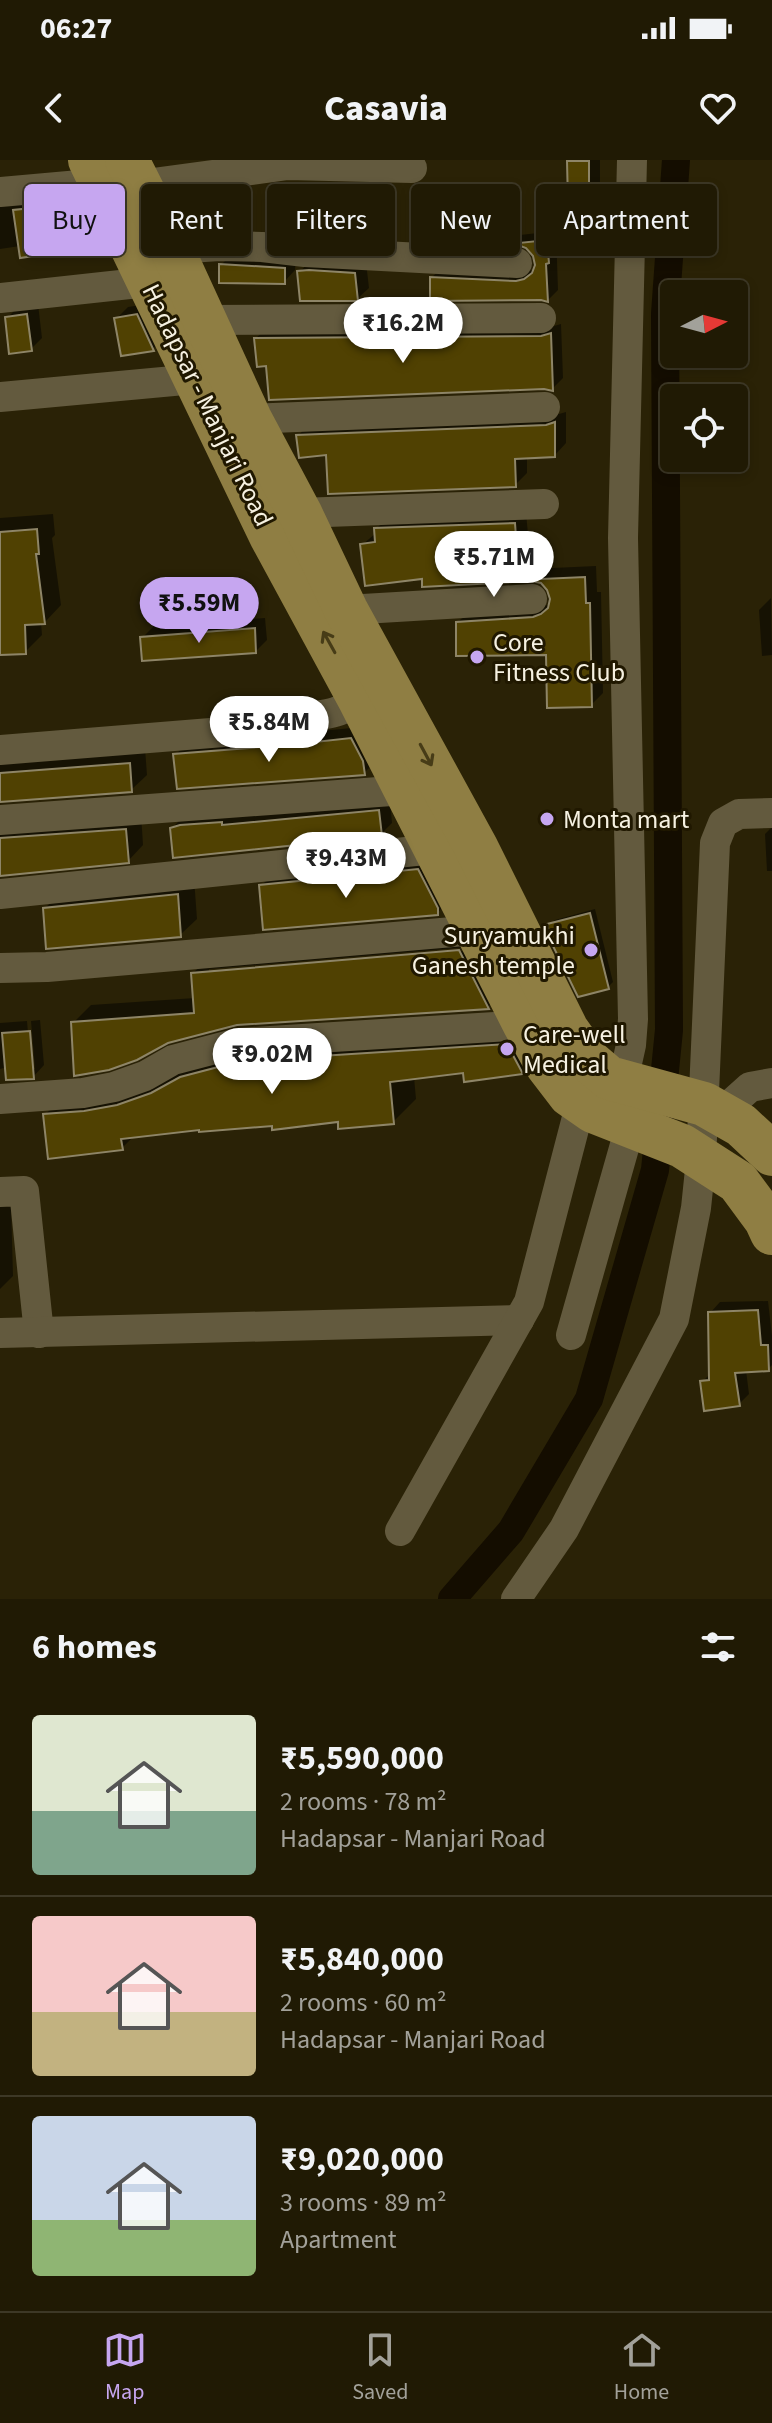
<!DOCTYPE html>
<html lang="en">
<head>
<meta charset="utf-8">
<style>
	body { margin:0; font-family:"Source Sans 3",sans-serif; background:#28230e; color:#f1f3f6; height:100vh; display:flex; flex-direction:column; font-size:30px; white-space:nowrap }
	* { box-sizing:border-box; margin:0 }
	p { font-size:26px; color:#a2a19a }
	.icon { flex:none; width:44px; height:44px; fill:none; stroke:currentColor; stroke-width:2; stroke-linecap:round; stroke-linejoin:round }
	.map { position:relative; height:1439px; overflow:hidden }
	.panel { display:flex; flex-direction:column; background:#201a04; flex:1 }
	.panel>* { flex:none }
	.top-card { position:absolute; left:24px; top:24px; width:724px; height:72px; display:flex; gap:16px }
	.needle { width:52px; rotate:84deg }
	.tools { position:absolute; left:660px; top:120px; display:grid; gap:16px }
	.tools a { display:grid; place-items:center; width:88px; height:88px; border-radius:8px; background:#201a04; box-shadow:0 4px 12px #0003,0 0 0 2px #3d3826; font-size:40px }
	.price { position:absolute; translate:-50% -68px; padding:0 18px; border-radius:28px; background:#fff; color:#222; font-size:26px; line-height:52px; filter:drop-shadow(0 2px 4px #0008) }
	.price::after { content:''; position:absolute; left:50%; top:48px; width:24px; height:18px; margin-left:-12px; background:inherit; clip-path:polygon(0 0,100% 0,50% 100%) }
	.price.active { background:#c6a6f0; color:#111 }
	ul { padding:0; list-style:none }
	li { display:flex; align-items:center; gap:24px; height:200px; padding:0 32px }
	li+li { border-top:2px solid #3d3826 }
	li span { display:grid; place-items:center; flex:none; width:224px; height:160px; border-radius:8px; color:#555 }
	li>.icon { margin-inline-start:auto }
	span .icon { width:96px; height:96px; fill:#fffc; stroke-width:1 }
	li b { font-size:34px }
	h2 { display:flex; justify-content:space-between; align-items:center; height:96px; padding:0 32px; font-size:34px }
	.chip { padding:0 28px; border-radius:8px; background:#201a04; box-shadow:0 4px 12px #0003,0 0 0 2px #3d3826; font-size:28px; line-height:72px }
	.chip.active { background:#c6a6f0; color:#111 }
	.status { display:flex; justify-content:space-between; align-items:center; height:56px; padding:0 40px; background:#201a04; direction:ltr }
	.status svg { height:22px; fill:currentColor }
	header { display:flex; justify-content:space-between; align-items:center; height:104px; padding:0 32px; background:#201a04; font-size:36px; font-weight:800 }
	.tab-bar { display:flex; justify-content:space-around; align-items:center; height:112px; border-top:2px solid #3d3826; background:#201a04; font-size:22px; color:#a2a19a }
	.tab-bar a { display:grid; justify-items:center; gap:4px }
	.tab-bar .active { color:#c6a6f0 }
	.map>svg:first-child { display:block }
	.shadow { fill:#0007; fill-rule:evenodd }
	.lines { fill:none; stroke-linecap:round; stroke-linejoin:round }
	.canal { stroke:#140d00; stroke-width:28 }
	.building { fill:#504102; stroke:#8e8567; stroke-width:2 }
	.street { stroke:#635a3e; stroke-width:30 }
	.primary { stroke:#8f7e43; stroke-width:44 }
	.oneway { stroke:#473c17 }
	.poi-dot { fill:#c6a6f0; stroke:#201800; stroke-width:3 }
	.labels { text-anchor:middle; stroke-width:6; stroke-linejoin:round; paint-order:stroke }
	.street-label { font-size:26px; fill:#f6f1e1; stroke:#201800 }
	.poi-label { font-size:26px; fill:#f6f1e1; stroke:#201800; text-anchor:start }
</style>
</head>
<body>
<div class="status"><b>06:27</b><svg viewBox="0 0 49 12"><path d="M0 12V9h3v3zM5 12V6h3v6zM10 12V3h3v9zM15 12V0h3v12zM26 1h20v11H26zM47 4h2v5h-2z"/></svg></div>
<header><svg class="icon" aria-label="back" viewBox="0 0 24 24"><path d="M15 5l-7 7 7 7"/></svg>Casavia<svg class="icon" aria-label="heart" viewBox="0 0 24 24"><path d="M12 20l-8-8c-3-5 5-10 8-4 3-6 11-1 8 4z"/></svg></header>
<div class="map">
<svg width="772" height="1439" viewBox="0 0 772 1439">
	<rect width="100%" height="100%" fill="#2a2206"/>
	<g class="shadow">
		<path d="M571,0H600V30L589,41L569,2Z"/>
		<path d="M95,28L102,71L86,87L20,86L0,89V33Z"/>
		<path d="M519,33L520,75L556,71L558,130L548,140L432,117L443,107L528,111L535,110V95L527,86L518,83L466,80L465,44L475,34Z"/>
		<path d="M232,94L296,97L295,110L284,122L221,105Z"/>
		<path d="M311,101L366,102L369,128L357,139L299,112Z"/>
		<path d="M38,144L42,178L31,189L7,158L18,147Z"/>
		<path d="M148,144L164,178L153,189L123,194L117,158L128,147Z"/>
		<path d="M561,164L563,218L552,229L256,178L267,168L554,166Z"/>
		<path d="M566,252V283L555,295L527,297V313L515,325L328,293L298,276L309,264L559,254Z"/>
		<path d="M526,352L531,409L596,406L597,432H601L603,533L591,545L548,493L458,462L470,450L550,445L549,429L542,422L531,419L424,425V416L362,385L376,373V369L388,357Z"/>
		<path d="M53,354L55,375L52,378L61,445L45,462H41L42,475L25,492L0,493V358Z"/>
		<path d="M771,438L772,495L762,496L759,450Z"/>
		<path d="M265,458L267,480L256,491L143,477L154,466Z"/>
		<path d="M362,567L375,602L364,613L175,595L187,584Z"/>
		<path d="M0,586L145,588L147,615L131,630L0,640Z"/>
		<path d="M390,640L392,663L381,674L172,668L183,657Z"/>
		<path d="M0,653L141,654L143,685L128,701L0,715Z"/>
		<path d="M772,667V711H767L765,674Z"/>
		<path d="M434,693L454,737L437,753L261,726L278,709Z"/>
		<path d="M194,718L197,759L180,775L45,748L62,732Z"/>
		<path d="M595,749L613,822L608,827L549,765L555,760Z"/>
		<path d="M476,773L506,830L488,847L236,863L168,881L73,863L91,845L195,838L193,813L211,796ZM468,787L469,791L209,813V809Z"/>
		<path d="M40,860L44,905L33,917L7,907L0,909V863L27,861L31,909H35L31,861Z"/>
		<path d="M529,863L544,890L522,912L466,919L464,911L414,917L416,939L393,962L340,960L200,968L134,976L122,988L45,955L67,932L204,895Z"/>
		<path d="M0,1045H11L13,1116L0,1129Z"/>
		<path d="M768,1141L772,1176V1205L768,1209L746,1210L749,1234L739,1244L702,1222L711,1213L710,1153L720,1142Z"/>
	</g>
	<g class="lines">
		<path class="canal" d="M452,1439L511,1371L589,1239L655,1010L669,870L665,154L676,0"/>
	</g>
	<g class="building">
		<path d="M567,1H589V43H568Z"/>
		<path d="M509,42L510,84L547,80L549,103L546,104L548,142L541,140L430,141V117L516,121L524,119L532,113L535,105L533,96L526,88L518,85L464,82L463,43Z"/>
		<path d="M80,43L87,88L20,98L13,50Z"/>
		<path d="M219,104L285,108V124L219,123Z"/>
		<path d="M309,110L355,113L358,141H300L297,111Z"/>
		<path d="M27,154L32,191L9,194L5,157Z"/>
		<path d="M137,154L154,191L121,196L114,158Z"/>
		<path d="M551,173L553,231L544,229L269,240L266,206L257,207L254,178L541,176Z"/>
		<path d="M555,262V297L515,299L516,327L328,334L326,295L299,298L296,275L546,265Z"/>
		<path d="M515,363L519,420L585,417L586,443H590L592,547L547,548L546,495L456,496V462L533,457L541,454L548,448L550,439L547,430L541,423L531,421L422,427V419L365,426L360,384L375,382L374,368Z"/>
		<path d="M37,369L39,394H36L45,464L25,465L26,494L0,495V372Z"/>
		<path d="M255,468L256,493L142,501L140,477Z"/>
		<path d="M351,578L363,601L365,615L177,629L173,594L286,585L296,581L297,584Z"/>
		<path d="M130,603L132,632L0,642V613Z"/>
		<path d="M379,650L382,676L173,698L170,668L180,665L222,662V665Z"/>
		<path d="M126,669L129,703L0,716V678Z"/>
		<path d="M418,709L438,748V755L263,770L259,725Z"/>
		<path d="M178,734L181,777L46,789L43,748Z"/>
		<path d="M590,753L609,829L578,837L552,784L547,764Z"/>
		<path d="M459,790L489,849L237,865L168,883L137,900L109,910L74,916L71,862L194,853L191,813Z"/>
		<path d="M30,871L34,919L6,920L2,873Z"/>
		<path d="M507,884L523,914L464,922L463,913L390,922L394,964L338,969V962L272,970V966L199,972V970L121,979L123,990L48,999L43,954L84,951L117,945L151,933L180,917L241,901Z"/>
		<path d="M758,1150L761,1185H768L769,1211L735,1213L740,1246L704,1251L700,1221L709,1220L708,1152Z"/>
	</g>
	<g class="lines">
		<g class="street">
			<path d="M138,25L288,5L412,8"/>
			<path d="M0,32L102,23L115,14"/>
			<path d="M172,89L220,86L262,87L305,92L517,103"/>
			<path d="M0,138L148,122"/>
			<path d="M205,160L541,158"/>
			<path d="M0,237L195,219"/>
			<path d="M250,259L545,247"/>
			<path d="M283,359L300,353L544,344"/>
			<path d="M346,450L532,439"/>
			<path d="M0,590L285,567C298,555 319,557 335,552C350,547 363,539 378,535"/>
			<path d="M0,660L405,630"/>
			<path d="M0,734L435,689"/>
			<path d="M0,808L47,807L476,770"/>
			<path d="M623,921L631,885L633,859L623,378L632,0"/>
			<path d="M0,939L83,933L114,927L145,916L173,900L238,883L525,865"/>
			<path d="M721,953L750,927L772,923"/>
			<path d="M0,1032L24,1031L39,1173"/>
			<path d="M0,1173L519,1160"/>
			<path d="M571,1175L630,967"/>
			<path d="M400,1371L529,1142L581,942"/>
			<path d="M516,1439L564,1369L674,1159L696,1048L701,1000L715,683L723,663L739,654L772,653"/>
		</g>
		<g class="primary">
			<path d="M90,0L271,376L360,540L525,865L547,905L570,935L593,951L682,986L738,1022L766,1060L772,1073"/>
			<path d="M127,0L172,89L250,259L300,353L346,450L476,687L567,870L589,901L609,918L704,944L741,965L772,994"/>
		</g>
	</g>
	<defs><path id="oneway-shaft" d="M-6 0H5M1.5-3L5.5 0L1.5 3" fill="none" stroke-width="1.6" stroke-linecap="round" stroke-linejoin="round" transform="scale(2)"/></defs>
	<g class="oneway">
		<use href="#oneway-shaft" transform="translate(329 482) rotate(-119)"/>
		<use href="#oneway-shaft" transform="translate(426 595) rotate(62)"/>
	</g>
	<g class="poi-dot">
		<circle cx="477" cy="497" r="8"/>
		<circle cx="547" cy="659" r="8"/>
		<circle cx="591" cy="790" r="8"/>
		<circle cx="507" cy="889" r="8"/>
	</g>
	<g class="labels">
		<g class="street-label">
			<text transform="translate(208 245) rotate(64)" y="9">Hadapsar - Manjari Road</text>
		</g>
		<g class="poi-label">
			<text x="493" y="491">Core<tspan x="493" dy="30">Fitness Club</tspan></text>
			<text x="563" y="668">Monta mart</text>
			<text x="575" y="784" text-anchor="end">Suryamukhi<tspan x="575" dy="30">Ganesh temple</tspan></text>
			<text x="523" y="883">Care-well<tspan x="523" dy="30">Medical</tspan></text>
		</g>
	</g>
</svg>
<div class="tools">
<a><svg class="needle" viewBox="-14 -14 28 28"><path d="M0-13l5 13h-10z" fill="#e53935"/><path d="M0 13l5-13h-10z" fill="#a2a19a"/></svg></a>
<a><svg class="icon" aria-label="locate" viewBox="0 0 24 24"><circle cx="12" cy="12" r="6"/><path d="M12 2v4M12 18v4M2 12h4M18 12h4"/></svg></a>
</div>
<b class="price" style="left:403px;top:205px">₹16.2M</b>
<b class="price" style="left:494px;top:439px">₹5.71M</b>
<b class="price active" style="left:199px;top:485px">₹5.59M</b>
<b class="price" style="left:269px;top:604px">₹5.84M</b>
<b class="price" style="left:346px;top:740px">₹9.43M</b>
<b class="price" style="left:272px;top:936px">₹9.02M</b>
<div class="top-card">
<a class="chip active">Buy</a>
<a class="chip">Rent</a>
<a class="chip">Filters</a>
<a class="chip">New</a>
<a class="chip">Apartment</a>
</div>
</div>
<section class="panel">
<h2>6 homes<svg class="icon" aria-label="filters" viewBox="0 0 24 24"><path d="M4 7h16M4 17h16"/><circle cx="9" cy="7" r="2"/><circle cx="15" cy="17" r="2"/></svg></h2>
<ul>
<li><span style="background:linear-gradient(#dfe7d0 60%,#7fa58c 0)"><svg class="icon" aria-label="home" viewBox="0 0 24 24"><path d="M3 11l9-7 9 7M6 9v11h12V9"/></svg></span><div><b>₹5,590,000</b><p>2 rooms · 78 m²</p><p>Hadapsar - Manjari Road</p></div></li>
<li><span style="background:linear-gradient(#f6c9c9 60%,#c2b280 0)"><svg class="icon" aria-label="home" viewBox="0 0 24 24"><path d="M3 11l9-7 9 7M6 9v11h12V9"/></svg></span><div><b>₹5,840,000</b><p>2 rooms · 60 m²</p><p>Hadapsar - Manjari Road</p></div></li>
<li><span style="background:linear-gradient(#c9d6e8 65%,#8fb573 0)"><svg class="icon" aria-label="home" viewBox="0 0 24 24"><path d="M3 11l9-7 9 7M6 9v11h12V9"/></svg></span><div><b>₹9,020,000</b><p>3 rooms · 89 m²</p><p>Apartment</p></div></li>
</ul>
</section>
<nav class="tab-bar">
<a class="active"><svg class="icon" aria-label="map" viewBox="0 0 24 24"><path d="M3 6l6-2 6 2 6-2v14l-6 2-6-2-6 2zM9 4v14M15 6v14"/></svg>Map</a>
<a><svg class="icon" aria-label="saved" viewBox="0 0 24 24"><path d="M7 4h10v16l-5-4-5 4z"/></svg>Saved</a>
<a><svg class="icon" aria-label="home" viewBox="0 0 24 24"><path d="M3 11l9-7 9 7M6 9v11h12V9"/></svg>Home</a>
</nav>
</body>
</html>
